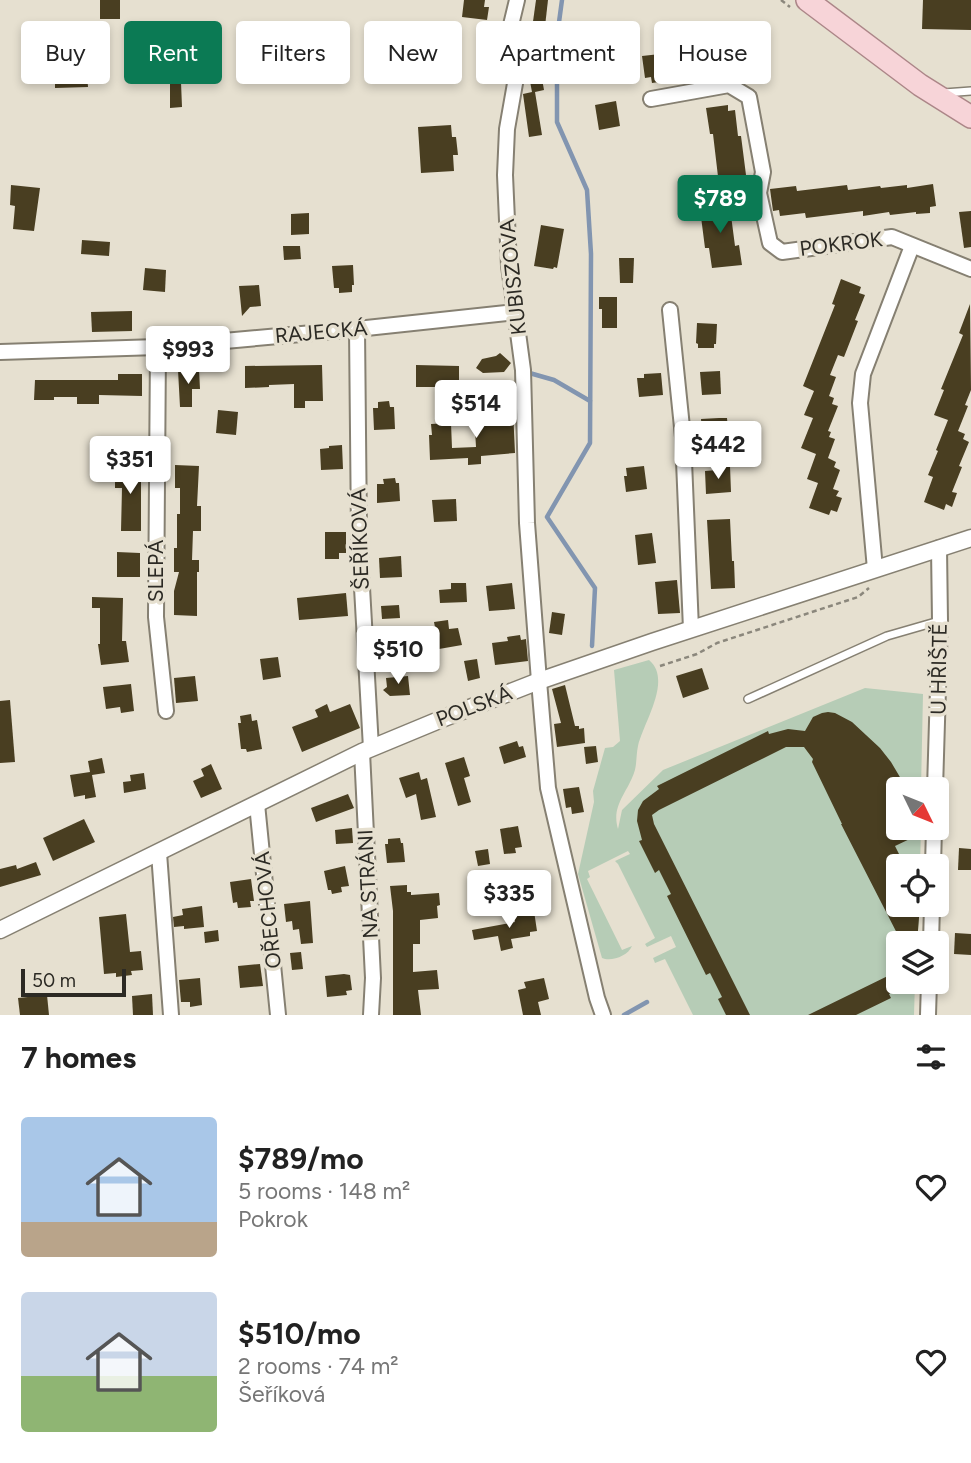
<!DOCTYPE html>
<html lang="en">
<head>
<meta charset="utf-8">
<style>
	body { margin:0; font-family:Figtree,sans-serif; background:#f6f6f6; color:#222; height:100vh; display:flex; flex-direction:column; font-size:26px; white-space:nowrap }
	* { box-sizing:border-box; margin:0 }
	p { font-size:23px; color:#767676 }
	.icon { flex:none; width:38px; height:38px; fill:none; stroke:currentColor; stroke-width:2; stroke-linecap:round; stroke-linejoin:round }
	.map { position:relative; height:1015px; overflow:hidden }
	.side { display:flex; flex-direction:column; background:#fff; flex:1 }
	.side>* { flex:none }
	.hud { position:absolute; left:21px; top:21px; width:929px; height:63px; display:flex; gap:14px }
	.needle { width:46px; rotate:133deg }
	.buttons { position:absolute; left:886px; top:777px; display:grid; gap:14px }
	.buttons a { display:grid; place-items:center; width:63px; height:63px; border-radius:7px; background:#fff; box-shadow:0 4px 10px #0003; font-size:35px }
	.scale { position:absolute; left:21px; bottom:18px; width:105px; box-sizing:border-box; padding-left:7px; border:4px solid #2c2a24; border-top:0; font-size:19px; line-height:24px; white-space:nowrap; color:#2c2a24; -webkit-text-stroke:5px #e6e0d0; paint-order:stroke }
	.price { position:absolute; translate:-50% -60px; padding:0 16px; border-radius:7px; background:#fff; color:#222; font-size:23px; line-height:46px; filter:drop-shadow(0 2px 4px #0008) }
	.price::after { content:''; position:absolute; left:50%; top:42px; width:21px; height:16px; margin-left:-10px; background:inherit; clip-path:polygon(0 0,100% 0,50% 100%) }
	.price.current { background:#0b7a54; color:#fff }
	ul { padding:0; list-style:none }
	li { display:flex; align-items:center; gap:21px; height:175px; padding:0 21px }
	li span { display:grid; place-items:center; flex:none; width:196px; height:140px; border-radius:7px; color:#555 }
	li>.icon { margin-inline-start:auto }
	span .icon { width:84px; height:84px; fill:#fffc; stroke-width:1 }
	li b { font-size:30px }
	h2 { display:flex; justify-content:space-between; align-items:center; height:84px; padding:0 21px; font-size:30px }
	.pill { padding:0 24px; border-radius:7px; background:#fff; box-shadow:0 4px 10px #0003; font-size:24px; line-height:63px }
	.pill.current { background:#0b7a54; color:#fff }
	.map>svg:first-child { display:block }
	.green { fill:#b6ccb6 }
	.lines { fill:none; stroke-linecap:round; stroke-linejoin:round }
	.stream { stroke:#8295b0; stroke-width:4.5 }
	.building { fill:#493e21 }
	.service-casing { stroke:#868072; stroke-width:10 }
	.minor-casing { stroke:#868072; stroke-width:18 }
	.tertiary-casing { stroke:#868072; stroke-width:19 }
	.primary-casing { stroke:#ac8688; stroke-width:24 }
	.path { stroke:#8b877c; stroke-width:2.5; stroke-dasharray:5 3.5; stroke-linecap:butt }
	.service { stroke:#fff; stroke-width:7 }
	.minor { stroke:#fff; stroke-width:14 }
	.tertiary { stroke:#fff; stroke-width:16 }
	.primary { stroke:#f7d4d8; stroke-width:21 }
	.labels { text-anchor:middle; stroke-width:7; stroke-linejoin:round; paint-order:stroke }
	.street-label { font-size:21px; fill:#2c2a24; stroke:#e6e0d0 }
</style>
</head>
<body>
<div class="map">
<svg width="971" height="1015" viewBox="0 0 971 1015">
	<rect width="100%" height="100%" fill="#e6e0d0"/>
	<path class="green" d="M649,660C673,680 643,723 638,746C636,755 637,765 634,773C627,793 611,806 618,829L622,810L663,770L865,688L923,694L921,789H898V828H921L920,866H898V905H920L917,943H898V982H915L914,1015H693L665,959L655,963L653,958L676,947L671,936L647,947L645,944L655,938L618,864L615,861L630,854L628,851L588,871L590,877L587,879L622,950L632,946C628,956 611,962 602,958L578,874L594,802L593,791L605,748L613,747L620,741L614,670Z"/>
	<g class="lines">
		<g class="stream">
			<path d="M562,0L557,37V122L587,190L591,254L590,443L547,517L595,588L592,646"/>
			<path d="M526,372L554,380L590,401"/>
			<path d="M624,1015L647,1002"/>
		</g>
	</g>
	<g class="building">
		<rect x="100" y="0" width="20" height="19"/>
		<path d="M464,0H485L484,7H489L487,20L462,17Z"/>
		<path d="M536,0H548L543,44L530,43Z"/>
		<path d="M923,0H971V30L922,29Z"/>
		<path d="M719,44L722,65L716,66L717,72L666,78V81L652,83L651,77L645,78L642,56L669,53L668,50Z"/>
		<path d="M482,61L506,63L505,78L480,75Z"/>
		<path d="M185,63V82H181L182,107L170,108V64Z"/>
		<path d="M541,73L544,90L535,92L542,135L529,137L523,94L532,92L529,76Z"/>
		<path d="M87,74L88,87L55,88V76Z"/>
		<path d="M616,101L620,126L599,130L595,105Z"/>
		<path d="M728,105V111L735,110L738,136H741L746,175L740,176V182L719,185L713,134H710L706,108Z"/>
		<path d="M451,125L452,137H456L458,155H453L454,171L421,173L418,127Z"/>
		<path d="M933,184L936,206L930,207V213L916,214V212L890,215L889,212L863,216V211L806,218L805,213L780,216L779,210L773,211L770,189L796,186L797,191L847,185L848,190L880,186L881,188L907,185V188Z"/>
		<path d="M11,185L40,188L34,231L13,229L15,206L10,205Z"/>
		<path d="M729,200L735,246L739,245L742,265L712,268L709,248H705L700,209L705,208L704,203Z"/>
		<path d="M971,211V247L964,248L959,212Z"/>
		<path d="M309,213V234L291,235V214Z"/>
		<path d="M541,225L564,229L557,268L554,267L553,269L534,266Z"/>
		<path d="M82,240L110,242L109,256L81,254Z"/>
		<path d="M283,246H300L301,259L284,260Z"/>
		<path d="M619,258H634L633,283H620Z"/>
		<path d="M353,265L354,285H352V292L339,293V288H334L332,266Z"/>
		<path d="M145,268L166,270L165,292L143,290Z"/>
		<path d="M841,279L861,287L859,293L865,295L855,320L858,321L844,357L838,355L830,375L836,377L829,396L834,398L832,404L838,406L828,431L831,432L829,437L835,439L828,458L836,462L834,467L840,470L833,489L839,491L836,496L842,498L837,512L831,510L829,515L809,508L818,483L807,479L816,454L801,448L813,418L804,415L814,391L803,386L835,305L832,304Z"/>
		<path d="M259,285L261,306L250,307L242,316L239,286Z"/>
		<path d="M599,297H617V328H602V309H599Z"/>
		<path d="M970,304L971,390L965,405L968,406L958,431L965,434L963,439L969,442L959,466L962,467L952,492L957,493L952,507L946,504L944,510L924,502L933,477L928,475L938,451L936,450L948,420L934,415L944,390L941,389L963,335L959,333Z"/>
		<path d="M132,311V331L92,332L91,312Z"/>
		<path d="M697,323L717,324L716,344H714V348H698V344L696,343Z"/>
		<path d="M500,353L511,363L504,372L483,373L476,368L482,359L496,356Z"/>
		<path d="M322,365L323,401H305V408H294V384L269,385V387L245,388V366Z"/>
		<path d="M416,365L459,366V382L441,383V387H416Z"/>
		<path d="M199,369L200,389H192V407H180L178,370Z"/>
		<path d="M720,371L721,394L702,395L700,372Z"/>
		<path d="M661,373L663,395L639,397L637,378H644V374Z"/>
		<path d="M118,374H142V396L99,395V404H77V397H54V400H34L35,380H118Z"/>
		<path d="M389,401L390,407H394L395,429L374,430L373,408H378V402Z"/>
		<path d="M218,410L238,412L236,435L216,433Z"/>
		<path d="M513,410L515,453L481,456V464L468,465V458L430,460L429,435H432L431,424L451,423L452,448L476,447L475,430L479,429V425H488L487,412Z"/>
		<path d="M719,418H727L729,441L709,442L708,431L702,432L701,419Z"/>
		<path d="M342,445L343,469L321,470L320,449L329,448V446Z"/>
		<path d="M115,464L141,465V531H121L122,488H115Z"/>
		<path d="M175,465L199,466L197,506H201V531H193L192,560H199V572H197V616L174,615V591L179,572H174V548H177V514H180V488H175Z"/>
		<path d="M644,466L647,489L626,492L624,476H627L626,468Z"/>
		<path d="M730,466L731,492L706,494L705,471L718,470V467Z"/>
		<path d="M395,478L396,483H399L400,501L377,503V484H384L383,479Z"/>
		<path d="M456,499L457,521L434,522L432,500Z"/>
		<path d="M730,519L732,561H734L735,588L711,589L707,520Z"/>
		<path d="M325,532H346V553H339V559H325Z"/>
		<path d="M652,533L656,563L638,565L635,535Z"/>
		<path d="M117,552L140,553V577H117Z"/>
		<path d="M401,556L402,577L380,578L379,558Z"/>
		<path d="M677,580L680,613L658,614L655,582Z"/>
		<path d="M451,583H466L467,602L440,603L439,590L451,589Z"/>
		<path d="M512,583L515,609L489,611L486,586Z"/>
		<path d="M346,593L348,616L299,620L297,598Z"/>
		<path d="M92,597L123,598L122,641H126L129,662L101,665L98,644H100V608H92Z"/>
		<path d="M399,605L400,618L382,619L381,606Z"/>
		<path d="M552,612L565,614L562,635L549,633Z"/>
		<path d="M448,620L449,629L458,628L462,645L439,649L434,622Z"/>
		<path d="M520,635L521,640L526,639L528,661L495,665L492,643L508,641L507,637Z"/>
		<path d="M278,657L281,677L263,680L260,659Z"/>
		<path d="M477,659L480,678L468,681L464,661Z"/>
		<path d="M702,668L709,689L683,698L676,676Z"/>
		<path d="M195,676L198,701L176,703L174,678Z"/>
		<path d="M408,676L410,695L390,696L383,690L387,687L386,678Z"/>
		<path d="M131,684L134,711L121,713L120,707L106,709L103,687Z"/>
		<path d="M565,685L575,726H579V729L584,728L585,743L557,747L554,724L561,723L552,689Z"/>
		<path d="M10,700L15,762L0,763V701Z"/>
		<path d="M327,704L330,712L350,704L360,728L302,752L292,727L318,717L315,710Z"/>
		<path d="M828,712L835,713L852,722L880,748L891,762L907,789H898V828H912L916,836L895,846L905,866H898V905H920L917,943H902L841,824H842L812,762L813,759L804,747H786L659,810L652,815L654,824L750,1015H726L718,999L722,997L710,973L706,975L667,896L671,894L659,870L655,873L639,841L642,840L637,821L638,810L643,801L659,789L657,786L768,731L769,734L788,729L805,731L813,717L822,713Z"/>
		<path d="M251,714L252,721L257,720L262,749L247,752L246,749H241L238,723H241L240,716Z"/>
		<path d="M517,741L519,747L523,746L526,757L504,764L499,747Z"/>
		<path d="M596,746L598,762L586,764L584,747Z"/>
		<path d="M464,757L470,776L464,778L471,802L458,806L445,763Z"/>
		<path d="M102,758L105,773L92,775L96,797L85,799V795L74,797L70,775L90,772L88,761Z"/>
		<path d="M211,764L222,789L201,798L193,781L204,776L201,769Z"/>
		<path d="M419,772L421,780L427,778L436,817L421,820L416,794L406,798L399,778Z"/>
		<path d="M144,773L146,789L124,793L123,782L131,781L130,775Z"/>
		<path d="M579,787L584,812L572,814L571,807L566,808L563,789Z"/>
		<path d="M348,794L354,808L316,822L311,808Z"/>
		<path d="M84,819L95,842L53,861L43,838Z"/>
		<path d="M518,826L522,847L515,848L516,853L504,854L500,829Z"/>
		<path d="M352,828L353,843L336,844L335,830Z"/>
		<path d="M400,838L401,843H403L405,862L387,863L385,844H388V839Z"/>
		<path d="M959,848L971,849V870H958Z"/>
		<path d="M488,849L490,864L478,866L475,851Z"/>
		<path d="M36,862L41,875L0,887V869L16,865L17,869Z"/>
		<path d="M345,866L349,886L341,887L342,892L332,894L331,890H328L324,871Z"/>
		<path d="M251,879L254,901H250L251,907L238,908L237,902L233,903L230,882Z"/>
		<path d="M407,885V892H411V895L439,893L440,905L437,906L438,918L420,920V944H413V972L437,970L439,989L418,990L421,1015H393V911L390,886Z"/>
		<path d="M310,901L313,943L301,944L299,929L293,930L292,921L286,922L284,904Z"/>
		<path d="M202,906L204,927L184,929V926L174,927L173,917L183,915L182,909Z"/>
		<path d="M534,911L537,931L530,932V936L511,939L513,948L501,951L498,936L474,940L472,930L515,922L514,914Z"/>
		<path d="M126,914L130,952L141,951L143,970L131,971L132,975L116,977V973L104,974L99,917Z"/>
		<path d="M218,930L219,941L205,943L204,932Z"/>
		<path d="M955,933L971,934V955L954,954Z"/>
		<path d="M301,952L303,969L292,970L290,953Z"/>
		<path d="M260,964L263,986L240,988L238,966Z"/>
		<path d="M898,971V989L889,994L891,998L856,1015H808Z"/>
		<path d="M344,974L350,975L352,990L346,991L347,995L327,997L325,976Z"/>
		<path d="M200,978L202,1005L190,1007V1002H181L179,980Z"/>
		<path d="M544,978L549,999L538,1002L541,1015H523L518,990L526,988L524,982Z"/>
		<path d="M152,994L153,1015H133L132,996Z"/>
		<path d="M47,995L49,1015H20L18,998Z"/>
	</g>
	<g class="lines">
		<g class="service-casing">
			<g id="service">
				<path d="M944,93L971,91"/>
				<path d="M748,699L887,636L939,621"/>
			</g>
		</g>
		<g class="minor-casing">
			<g id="minor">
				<path d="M517,0L511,25L517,72L507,129L505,175L509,266L523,370L527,523L539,681L548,788L597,998L603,1015"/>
				<path d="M651,99L729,85L749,97L763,172L759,193L770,243L782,252L892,237L971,269"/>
				<path d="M670,310L683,437L691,629"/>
				<path d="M357,329L359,534L371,748"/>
				<path d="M158,347L156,617L166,711"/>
				<path d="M0,352L158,347L357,329L516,312"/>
				<path d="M875,569L860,403L863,374L912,246"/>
				<path d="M362,752L373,978L371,1015"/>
				<path d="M935,789L940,621L939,548"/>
				<path d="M257,804L278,1015"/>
				<path d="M159,853L171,1015"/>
				<path d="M933,866L934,828"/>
				<path d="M931,943L932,905"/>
				<path d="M928,1015L929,982"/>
			</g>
		</g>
		<g class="tertiary-casing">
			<path id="tertiary" d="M0,930L362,752L444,718L539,681L652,642L971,538"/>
		</g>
		<g class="primary-casing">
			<path id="primary" d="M807,0L920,85L971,117"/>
		</g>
		<g class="path">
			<path d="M781,0L790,7"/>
			<path d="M660,666L697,654L717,643L858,597L869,588"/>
		</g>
		<use href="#service" class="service"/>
		<use href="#minor" class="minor"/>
		<use href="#tertiary" class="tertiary"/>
		<use href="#primary" class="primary"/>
	</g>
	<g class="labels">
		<g class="street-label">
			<text transform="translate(841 244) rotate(-7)" y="7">POKROK</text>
			<text transform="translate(513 277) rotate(-96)" y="7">KUBISZOVA</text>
			<text transform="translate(321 332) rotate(-5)" y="7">RAJECKÁ</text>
			<text transform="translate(360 539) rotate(-92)" y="7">ŠEŘÍKOVÁ</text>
			<text transform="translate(156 571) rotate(-90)" y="7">SLEPÁ</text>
			<text transform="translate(939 669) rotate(-89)" y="7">U HŘIŠTĚ</text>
			<text transform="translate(474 706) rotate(-21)" y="7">POLSKÁ</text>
			<text transform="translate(368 884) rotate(-93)" y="7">NA STRÁNI</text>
			<text transform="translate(268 910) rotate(-96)" y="7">OŘECHOVÁ</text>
		</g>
	</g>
</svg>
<div class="buttons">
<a><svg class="needle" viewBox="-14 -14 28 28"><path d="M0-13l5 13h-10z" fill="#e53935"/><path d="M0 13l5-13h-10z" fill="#767676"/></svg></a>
<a><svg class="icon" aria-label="locate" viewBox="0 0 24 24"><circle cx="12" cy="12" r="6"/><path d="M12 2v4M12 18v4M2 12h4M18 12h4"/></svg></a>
<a><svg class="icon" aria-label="layers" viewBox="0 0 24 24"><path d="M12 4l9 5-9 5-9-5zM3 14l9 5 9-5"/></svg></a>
</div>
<div class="scale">50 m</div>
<b class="price current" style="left:720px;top:235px">$789</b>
<b class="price" style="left:188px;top:386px">$993</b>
<b class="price" style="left:476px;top:440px">$514</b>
<b class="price" style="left:718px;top:481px">$442</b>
<b class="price" style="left:130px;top:496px">$351</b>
<b class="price" style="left:398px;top:686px">$510</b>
<b class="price" style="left:509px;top:930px">$335</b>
<div class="hud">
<a class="pill">Buy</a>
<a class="pill current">Rent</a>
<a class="pill">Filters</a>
<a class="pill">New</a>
<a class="pill">Apartment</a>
<a class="pill">House</a>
</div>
</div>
<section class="side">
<h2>7 homes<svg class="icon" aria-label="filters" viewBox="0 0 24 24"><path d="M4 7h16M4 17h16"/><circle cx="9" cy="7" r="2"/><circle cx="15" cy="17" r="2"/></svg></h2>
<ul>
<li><span style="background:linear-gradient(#a9c7e8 75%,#b9a48a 0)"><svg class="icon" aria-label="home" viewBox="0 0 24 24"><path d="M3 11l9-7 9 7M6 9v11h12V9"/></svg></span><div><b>$789/mo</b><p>5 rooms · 148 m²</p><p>Pokrok</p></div><svg class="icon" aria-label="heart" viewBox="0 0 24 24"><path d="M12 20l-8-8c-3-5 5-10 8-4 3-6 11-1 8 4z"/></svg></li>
<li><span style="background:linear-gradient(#c9d6e8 60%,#8fb573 0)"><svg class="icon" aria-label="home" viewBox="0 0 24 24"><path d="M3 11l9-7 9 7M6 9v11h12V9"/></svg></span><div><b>$510/mo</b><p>2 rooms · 74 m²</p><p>Šeříková</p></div><svg class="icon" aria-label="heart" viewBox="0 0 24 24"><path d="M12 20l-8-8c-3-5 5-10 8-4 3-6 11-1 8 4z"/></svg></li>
</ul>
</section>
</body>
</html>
